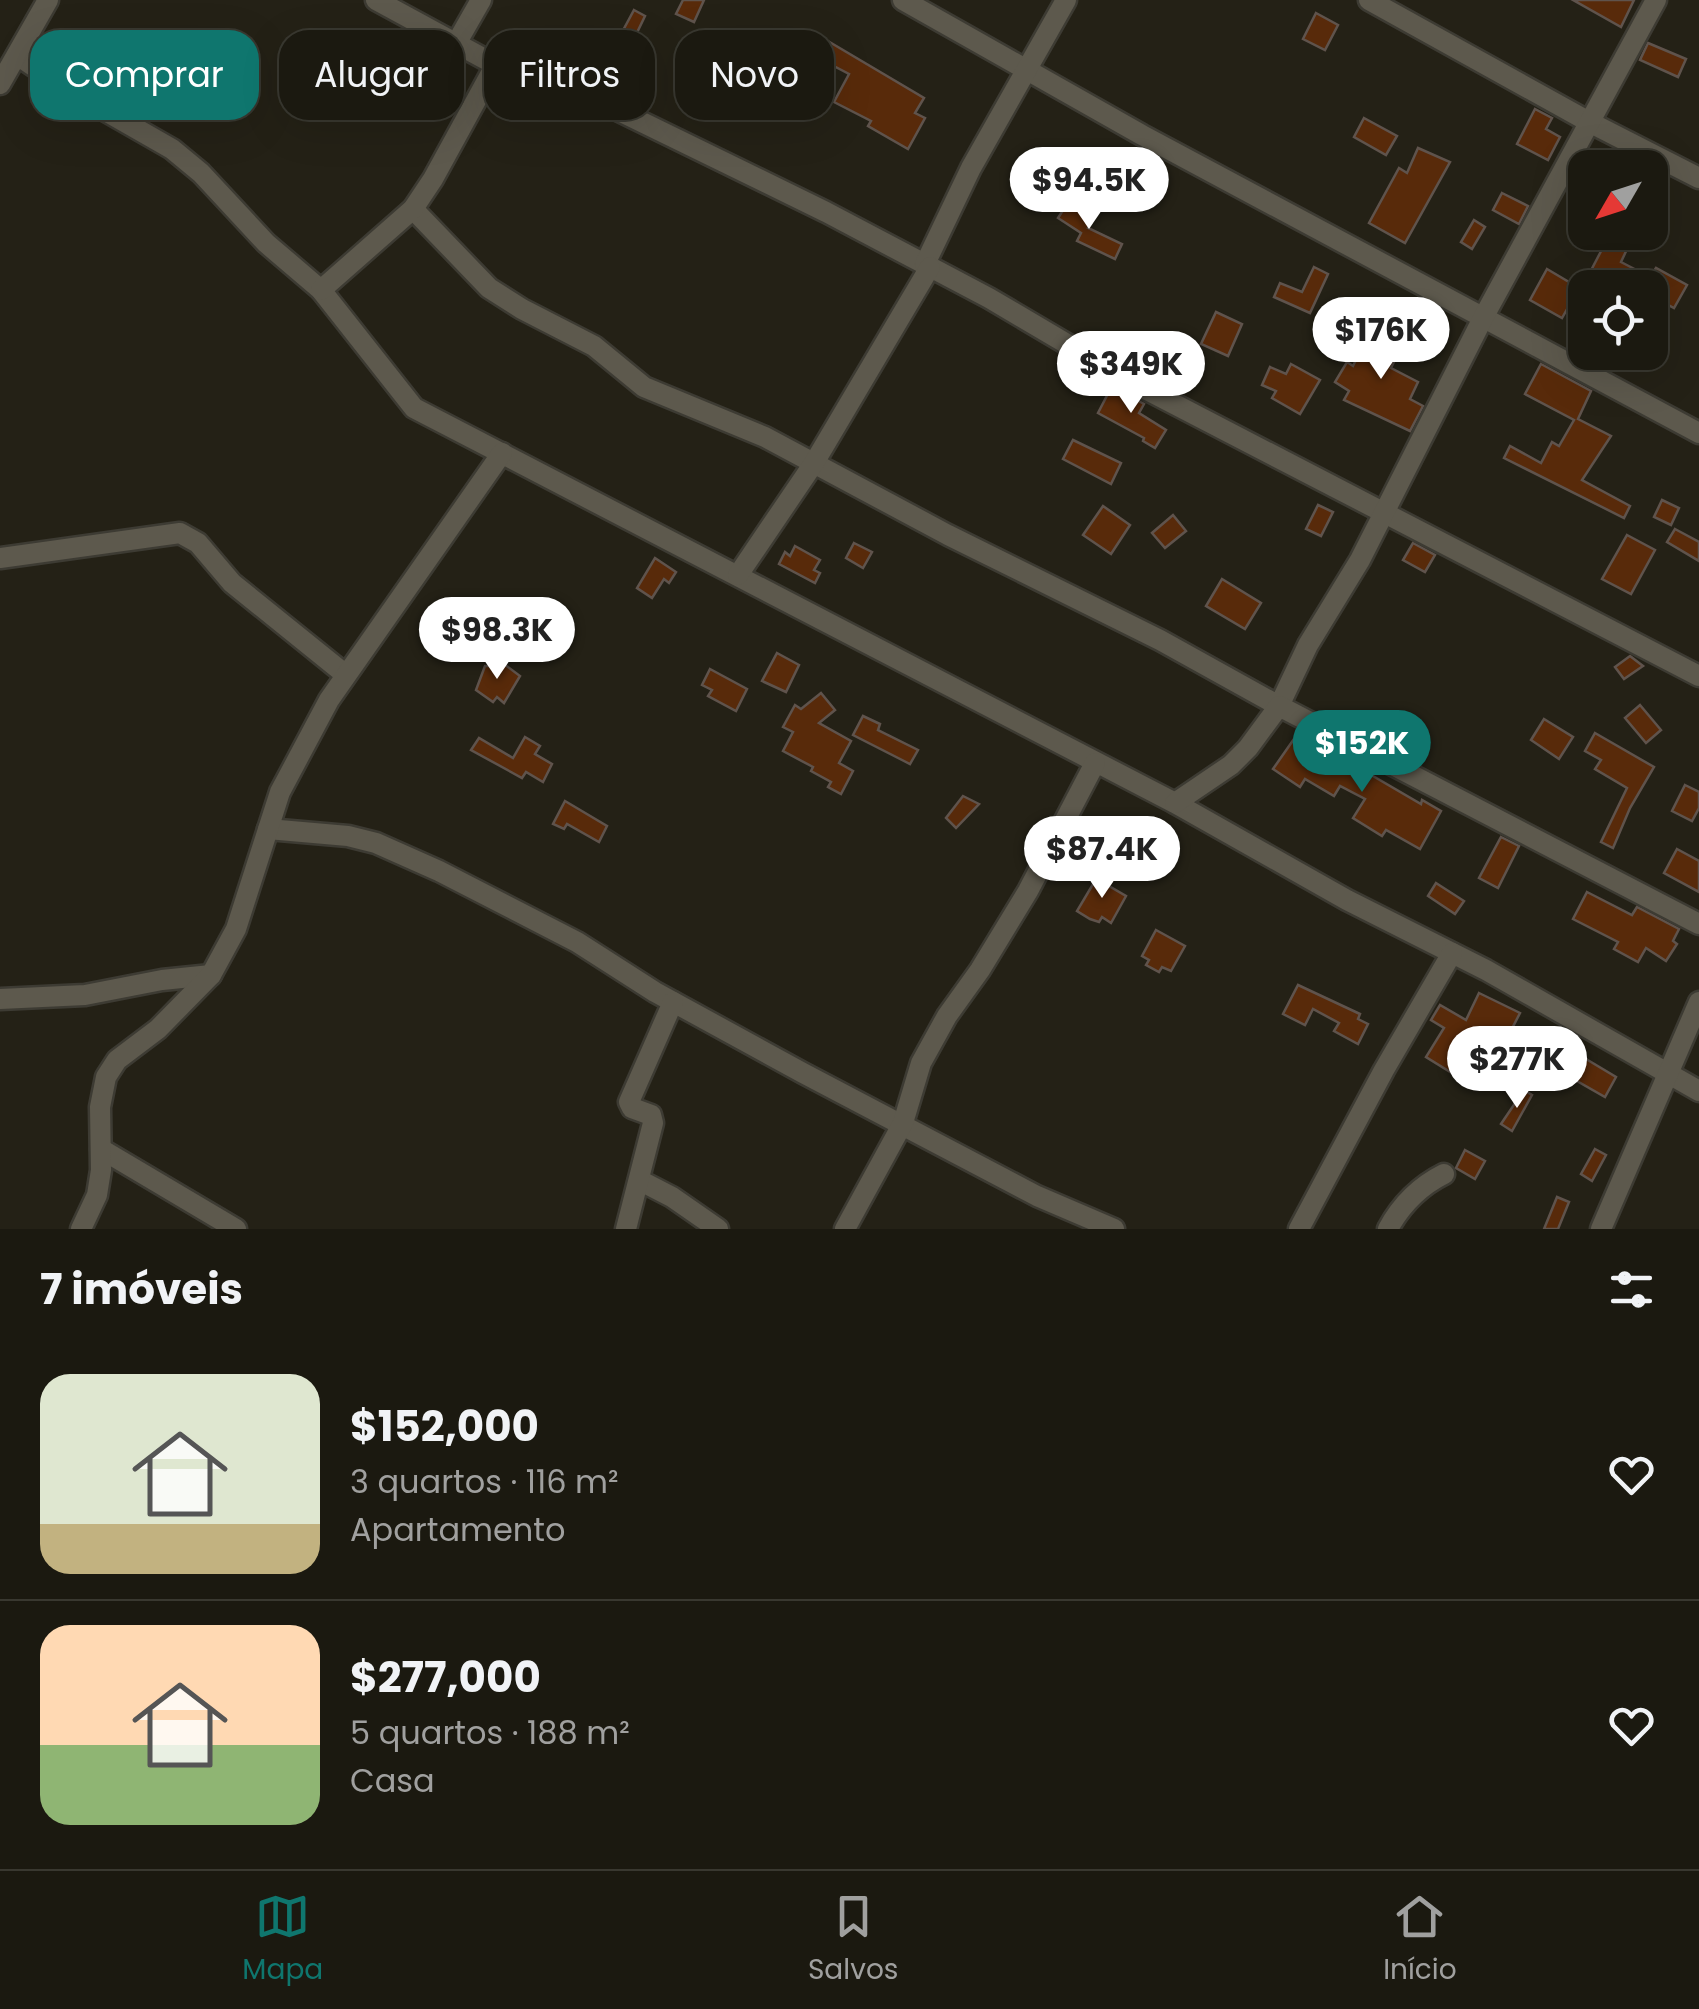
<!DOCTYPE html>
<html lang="pt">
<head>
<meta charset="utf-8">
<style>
	body { margin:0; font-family:Poppins,sans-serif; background:#28261e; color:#f1f3f6; height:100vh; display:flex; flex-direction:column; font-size:38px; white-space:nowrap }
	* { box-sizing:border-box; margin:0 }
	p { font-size:32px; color:#a0a09f }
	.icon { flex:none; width:55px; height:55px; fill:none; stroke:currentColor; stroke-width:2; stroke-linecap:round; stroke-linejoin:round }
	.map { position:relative; height:1229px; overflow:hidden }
	.panel { display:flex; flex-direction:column; background:#1b1910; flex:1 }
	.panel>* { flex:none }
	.banner { position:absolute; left:30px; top:30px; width:1000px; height:90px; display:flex; gap:20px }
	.needle { width:65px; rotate:231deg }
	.controls { position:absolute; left:1568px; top:150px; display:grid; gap:20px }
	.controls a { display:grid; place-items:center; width:100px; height:100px; border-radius:20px; background:#1b1910; box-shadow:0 10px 40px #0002,0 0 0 2px #393830; font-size:50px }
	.price { position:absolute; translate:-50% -85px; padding:0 22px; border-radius:35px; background:#fff; color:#222; font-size:32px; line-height:65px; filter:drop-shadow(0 2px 5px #0008) }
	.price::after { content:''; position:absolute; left:50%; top:60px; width:30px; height:22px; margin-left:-15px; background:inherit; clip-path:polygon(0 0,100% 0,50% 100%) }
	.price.active { background:#0f766e; color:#fff }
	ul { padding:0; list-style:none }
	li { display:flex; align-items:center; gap:30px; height:250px; padding:0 40px }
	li+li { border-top:2px solid #393830 }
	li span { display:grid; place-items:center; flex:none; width:280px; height:200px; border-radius:30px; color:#555 }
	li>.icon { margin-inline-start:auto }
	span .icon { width:120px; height:120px; fill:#fffc; stroke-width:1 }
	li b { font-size:42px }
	h2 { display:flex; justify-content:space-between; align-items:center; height:120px; padding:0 40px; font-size:42px }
	.tag { padding:0 35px; border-radius:30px; background:#1b1910; box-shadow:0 10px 40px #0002,0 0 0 2px #393830; font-size:35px; line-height:90px }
	.tag.active { background:#0f766e; color:#fff }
	.dock { display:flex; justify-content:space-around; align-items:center; height:140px; border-top:2px solid #393830; background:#1b1910; font-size:28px; color:#a0a09f }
	.dock a { display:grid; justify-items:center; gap:5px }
	.dock .active { color:#0f766e }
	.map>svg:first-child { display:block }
	.building { fill:#582a0a; stroke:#5f534c; stroke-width:2.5 }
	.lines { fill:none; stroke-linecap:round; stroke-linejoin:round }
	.minor-casing { stroke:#3d3b33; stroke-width:25 }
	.minor { stroke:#5d594d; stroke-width:20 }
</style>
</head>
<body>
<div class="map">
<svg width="1699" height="1229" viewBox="0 0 1699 1229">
	<rect width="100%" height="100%" fill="#242116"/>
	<g class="building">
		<path d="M683,0H704L694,22L676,14Z"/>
		<path d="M1573,0H1634L1621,27Z"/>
		<path d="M634,10L645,16L632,43L620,36Z"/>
		<path d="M1316,13L1338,25L1325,50L1303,39Z"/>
		<path d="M816,34L924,98L915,113L925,118L908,149L868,126L871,121L834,102L849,74L807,52Z"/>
		<path d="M1648,43L1686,59L1678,77L1640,60Z"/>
		<path d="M1535,109L1552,118L1546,129L1560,137L1548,160L1517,144Z"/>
		<path d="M1364,118L1397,136L1386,155L1354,137Z"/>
		<path d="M1418,148L1450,162L1405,243L1369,223L1399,168L1407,173Z"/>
		<path d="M1502,193L1528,206L1519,224L1493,210Z"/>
		<path d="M1067,204L1094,217L1088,228L1122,244L1115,259L1077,241L1081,233L1058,218Z"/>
		<path d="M1474,220L1485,227L1472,249L1461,242Z"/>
		<path d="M1611,232H1635L1621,262L1650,277L1656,268L1687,285L1674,308L1650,295V288H1596L1585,282Z"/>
		<path d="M1314,267L1328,274L1310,313L1274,297L1280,283L1302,292Z"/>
		<path d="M1547,269L1579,288L1562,318L1530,300Z"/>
		<path d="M1216,312L1242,324L1228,356L1201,344Z"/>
		<path d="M1372,328L1403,343L1391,368L1418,382L1410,399L1423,406L1410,431L1344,400L1349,391L1335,382L1347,362L1353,366Z"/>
		<path d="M1291,364L1320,380L1300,414L1272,398L1276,391L1262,385L1270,367L1286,374Z"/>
		<path d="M1541,364L1591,391L1578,419L1611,436L1582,480L1630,506L1624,518L1504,458L1510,446L1541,463L1552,442L1559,446L1574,420L1525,394Z"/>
		<path d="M1112,386L1144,404L1139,413L1166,430L1155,448L1143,441L1144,438L1098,413Z"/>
		<path d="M1073,440L1121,463L1111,484L1063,459Z"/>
		<path d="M1662,500L1679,508L1671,525L1654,517Z"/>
		<path d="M1318,505L1333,512L1321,536L1306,529Z"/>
		<path d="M1103,506L1130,525L1111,554L1083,535Z"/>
		<path d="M1173,515L1186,531L1165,548L1152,533Z"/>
		<path d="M1675,529L1699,542V561L1667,542Z"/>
		<path d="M1627,535L1655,550L1631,594L1602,579Z"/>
		<path d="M854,543L872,552L863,568L846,558Z"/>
		<path d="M1413,543L1435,555L1425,572L1403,560Z"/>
		<path d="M795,546L820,560L814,570L820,573L815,583L779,564L785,552L790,556Z"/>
		<path d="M655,558L676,572L669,583L664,579L652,598L637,588Z"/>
		<path d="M1222,579L1261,603L1245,629L1206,606Z"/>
		<path d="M777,653L799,665L786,692L762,681Z"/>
		<path d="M1630,656L1643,666L1624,679L1615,667Z"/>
		<path d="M500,661L520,676L504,703L497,697L493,702L476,690L485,666H496Z"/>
		<path d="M710,669L747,689L736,711L708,696L712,690L702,685Z"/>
		<path d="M821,693L835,710L819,723L851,741L839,763L853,771L841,794L828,787L831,782L811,771L813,767L783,751L793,732L783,727L795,705L801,709Z"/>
		<path d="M1640,705L1661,730L1646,743L1625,718Z"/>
		<path d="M863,716L880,724L878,730L918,750L910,764L853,735Z"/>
		<path d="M1544,719L1573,737L1559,759L1531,740Z"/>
		<path d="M1595,733L1654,767L1630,808L1613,848L1601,842L1627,788L1595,769L1601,760L1585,751Z"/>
		<path d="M525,737L540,746L535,754L552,764L543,782L526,772L522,778L471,750L479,738L513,758Z"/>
		<path d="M1294,739L1363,778L1366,772L1421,804L1422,800L1441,811L1420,849L1386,830L1382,836L1353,818L1365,799L1340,786L1334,796L1305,779L1300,787L1273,769Z"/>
		<path d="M1685,785L1699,792V808L1692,821L1672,811Z"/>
		<path d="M963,796L979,804L956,828L946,818Z"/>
		<path d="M565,801L607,826L599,842L567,824L564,829L553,824Z"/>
		<path d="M1501,837L1519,846L1498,888L1479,878Z"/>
		<path d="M1677,849L1699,861V892L1664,873Z"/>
		<path d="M1099,874L1112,881L1109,886L1126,896L1111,923L1102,917L1099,922L1090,919L1077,911Z"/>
		<path d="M1436,883L1464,901L1455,914L1428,896Z"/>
		<path d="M1587,892L1632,915L1637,907L1679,929L1673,941L1677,944L1666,961L1646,948L1638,962L1614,949L1618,942L1573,919Z"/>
		<path d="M1156,930L1185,946L1171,971L1162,967L1159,972L1146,965L1149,960L1142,956Z"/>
		<path d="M1298,985L1360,1014L1358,1019L1368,1024L1358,1044L1334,1031L1339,1023L1313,1009L1305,1025L1283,1014Z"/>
		<path d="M1479,993L1520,1013L1502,1048L1485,1040L1460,1078L1426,1057L1444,1028L1431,1020L1440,1005L1466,1020Z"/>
		<path d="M1535,1036L1557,1048L1542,1074L1531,1067L1535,1061L1525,1056Z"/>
		<path d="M1581,1056L1616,1077L1605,1097L1570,1077Z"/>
		<path d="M1524,1090L1532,1095L1512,1131L1501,1124Z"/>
		<path d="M1595,1149L1606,1155L1592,1181L1581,1174Z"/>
		<path d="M1465,1150L1485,1161L1475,1179L1456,1168Z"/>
		<path d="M1557,1197L1569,1202L1558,1229H1544Z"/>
	</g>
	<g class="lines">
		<g class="minor-casing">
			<g id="minor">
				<path d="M376,0L505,70L611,107L826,212L989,298L1128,380L1699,676"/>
				<path d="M903,0L1142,135L1699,433"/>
				<path d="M1369,0L1591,123L1699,178"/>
				<path d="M457,42L481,0"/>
				<path d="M17,55L67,89L172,149L201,173L266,243L321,290L414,408L1175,803L1347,900L1486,970L1699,1091"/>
				<path d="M0,84L48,0"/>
				<path d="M413,209L489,288L522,309L594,346L644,387L765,437L948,535L1160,640L1279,706L1308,645L1360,560L1483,318L1656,0"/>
				<path d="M925,264L971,168L1066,0"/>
				<path d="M321,290L413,209L433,179L496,64"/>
				<path d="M0,558L180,533L198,543L232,583L346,675"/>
				<path d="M738,575L814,463L930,267"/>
				<path d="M1175,803L1231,765L1248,748L1279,706L1699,924"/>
				<path d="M268,829L348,836L376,843L439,871L577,942L655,992L803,1073L1037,1196L1114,1229"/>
				<path d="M0,999L85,995L162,980L211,975"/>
				<path d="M101,1149L236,1229"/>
				<path d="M639,1180L672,1197L718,1229"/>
				<path d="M81,1229L97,1195L101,1170L100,1107L106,1077L117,1060L158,1029L211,975L236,929L280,792L329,700L502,453"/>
				<path d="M626,1229L653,1123L651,1115L632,1108L629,1102L673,1002"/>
				<path d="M845,1229L903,1123L921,1063L947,1016L980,970L1028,891L1095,763"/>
				<path d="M1299,1229L1384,1070L1452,953"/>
				<path d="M1388,1229C1401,1205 1420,1186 1444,1174"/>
				<path d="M1601,1229L1699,1002"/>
			</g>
		</g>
		<use href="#minor" class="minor"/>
	</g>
</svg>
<div class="controls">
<a><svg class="needle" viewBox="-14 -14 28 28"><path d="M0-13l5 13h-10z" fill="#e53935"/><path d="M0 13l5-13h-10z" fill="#a0a09f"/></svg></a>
<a><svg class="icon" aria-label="locate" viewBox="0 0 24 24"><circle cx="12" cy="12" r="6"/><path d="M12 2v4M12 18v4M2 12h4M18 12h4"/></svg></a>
</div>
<b class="price" style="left:1089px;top:232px">$94.5K</b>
<b class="price" style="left:1381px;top:382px">$176K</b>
<b class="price" style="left:1131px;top:416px">$349K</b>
<b class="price" style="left:497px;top:682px">$98.3K</b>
<b class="price active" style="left:1362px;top:795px">$152K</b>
<b class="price" style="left:1102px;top:901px">$87.4K</b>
<b class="price" style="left:1517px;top:1111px">$277K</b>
<div class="banner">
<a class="tag active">Comprar</a>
<a class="tag">Alugar</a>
<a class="tag">Filtros</a>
<a class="tag">Novo</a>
</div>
</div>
<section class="panel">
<h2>7 imóveis<svg class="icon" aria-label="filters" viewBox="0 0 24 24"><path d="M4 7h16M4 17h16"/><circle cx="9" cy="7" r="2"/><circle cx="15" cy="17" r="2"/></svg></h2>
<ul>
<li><span style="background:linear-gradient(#dfe7d0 75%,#c2b280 0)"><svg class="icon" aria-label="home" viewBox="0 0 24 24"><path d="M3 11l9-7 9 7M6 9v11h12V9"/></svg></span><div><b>$152,000</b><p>3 quartos · 116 m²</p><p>Apartamento</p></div><svg class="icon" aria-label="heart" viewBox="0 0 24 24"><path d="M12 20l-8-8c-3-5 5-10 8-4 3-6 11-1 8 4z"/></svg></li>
<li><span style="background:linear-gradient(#ffd9b3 60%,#8fb573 0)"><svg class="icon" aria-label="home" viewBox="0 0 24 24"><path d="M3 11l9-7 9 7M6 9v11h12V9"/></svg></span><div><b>$277,000</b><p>5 quartos · 188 m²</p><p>Casa</p></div><svg class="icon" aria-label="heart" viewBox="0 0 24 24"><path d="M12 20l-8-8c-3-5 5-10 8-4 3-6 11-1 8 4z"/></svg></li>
</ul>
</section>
<nav class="dock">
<a class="active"><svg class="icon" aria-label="map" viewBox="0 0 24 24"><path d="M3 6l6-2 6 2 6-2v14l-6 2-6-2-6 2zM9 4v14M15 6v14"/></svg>Mapa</a>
<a><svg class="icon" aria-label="saved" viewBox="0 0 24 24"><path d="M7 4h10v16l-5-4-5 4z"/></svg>Salvos</a>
<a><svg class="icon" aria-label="home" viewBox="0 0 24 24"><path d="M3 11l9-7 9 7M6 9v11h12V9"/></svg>Início</a>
</nav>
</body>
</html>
